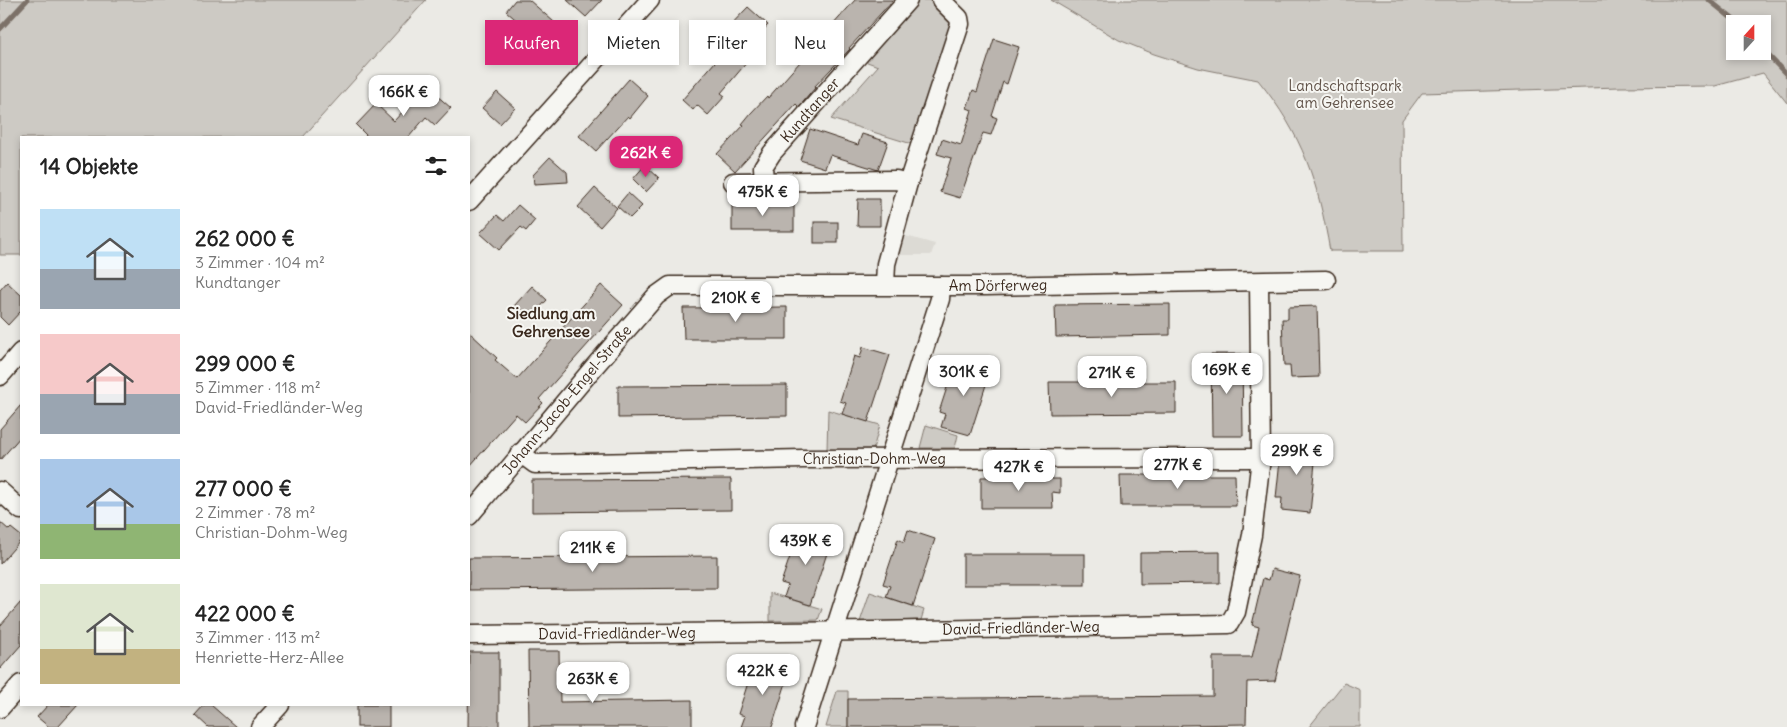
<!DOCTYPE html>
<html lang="de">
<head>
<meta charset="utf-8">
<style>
	body { margin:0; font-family:Delius,sans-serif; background:#f2f2f2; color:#222; height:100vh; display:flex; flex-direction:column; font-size:19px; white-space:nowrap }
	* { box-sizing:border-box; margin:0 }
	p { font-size:16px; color:#767676 }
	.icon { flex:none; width:28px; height:28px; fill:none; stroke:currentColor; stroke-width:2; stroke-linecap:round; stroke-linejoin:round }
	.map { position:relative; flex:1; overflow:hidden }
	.panel { position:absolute; left:20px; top:136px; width:450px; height:570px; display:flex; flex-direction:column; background:#fff; border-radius:0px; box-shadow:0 2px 8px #0003 }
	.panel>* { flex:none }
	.guide { position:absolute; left:485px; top:20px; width:475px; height:45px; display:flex; gap:10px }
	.needle { width:32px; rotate:21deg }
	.fabs { position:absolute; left:1726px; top:15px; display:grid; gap:10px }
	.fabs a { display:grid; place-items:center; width:45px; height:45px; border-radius:0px; background:#fff; box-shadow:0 2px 8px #0003; font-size:25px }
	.price { position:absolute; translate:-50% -42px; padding:0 11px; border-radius:10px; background:#fff; color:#222; font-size:16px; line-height:32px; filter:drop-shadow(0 1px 2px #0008) }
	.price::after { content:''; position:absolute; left:50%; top:30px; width:15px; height:11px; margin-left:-8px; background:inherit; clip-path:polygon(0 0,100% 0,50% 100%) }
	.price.current { background:#db2777; color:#fff }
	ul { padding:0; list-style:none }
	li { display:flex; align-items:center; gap:15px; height:125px; padding:0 20px }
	li span { display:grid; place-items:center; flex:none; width:140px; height:100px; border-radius:0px; color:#555 }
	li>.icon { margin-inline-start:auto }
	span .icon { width:60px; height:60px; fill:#fffc; stroke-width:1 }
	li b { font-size:21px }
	h2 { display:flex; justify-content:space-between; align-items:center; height:60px; padding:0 20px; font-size:21px }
	.chip { padding:0 18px; border-radius:0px; background:#fff; box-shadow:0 2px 8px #0003; font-size:18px; line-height:45px }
	.chip.current { background:#db2777; color:#fff }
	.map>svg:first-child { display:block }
	.built { fill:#dcdad4 }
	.green { fill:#cdcac4; stroke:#847a71; fill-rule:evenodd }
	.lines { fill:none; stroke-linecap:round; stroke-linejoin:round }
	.stream { stroke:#7c7167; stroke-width:5 }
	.building { fill:#bab4ae; stroke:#3b2a1e }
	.minor-casing { stroke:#3b2a1e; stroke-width:21 }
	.minor { stroke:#f6f6f2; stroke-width:18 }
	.labels { text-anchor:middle; stroke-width:4; stroke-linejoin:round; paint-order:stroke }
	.park-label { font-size:15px; fill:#605248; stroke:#f6f6f2 }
	.street-label { font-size:15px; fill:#3b2a1e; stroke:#f6f6f2 }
	.neighbourhood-label { font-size:16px; font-weight:bold; fill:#3b2a1e; stroke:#f6f6f2 }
</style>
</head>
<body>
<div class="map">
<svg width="1787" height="727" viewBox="0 0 1787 727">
	<rect width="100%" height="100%" fill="#ebeae5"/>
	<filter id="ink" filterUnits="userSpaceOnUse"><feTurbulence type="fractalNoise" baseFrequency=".02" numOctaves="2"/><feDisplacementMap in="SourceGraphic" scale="10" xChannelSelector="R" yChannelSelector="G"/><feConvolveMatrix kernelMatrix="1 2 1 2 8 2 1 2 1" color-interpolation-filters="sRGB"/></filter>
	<g filter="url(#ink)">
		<path class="built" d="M902,235L935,244L931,255H894Z"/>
		<g class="green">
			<path d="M0,0H426L303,137L21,138V255H0Z"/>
			<path d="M916,0H933L954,22L915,145L831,119L878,66L862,60Z"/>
			<path d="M1051,0H1787V103L1763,73L1715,86L1620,87L1422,93L1402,120L1403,251H1330C1318,182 1303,135 1258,80L1198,68L1154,54L1119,40ZM1735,24H1762V51H1735Z"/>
			<path d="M828,410L880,425L873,449L827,450Z"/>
			<path d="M926,425L958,435L955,448H920Z"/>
			<path d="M870,592L924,610L921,620L860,622Z"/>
			<path d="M770,593L822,609L818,620L770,621Z"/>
			<path d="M1344,683L1360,690V727H1309Z"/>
			<path d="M837,691H848V727H826Z"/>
		</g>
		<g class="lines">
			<g class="stream">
				<path d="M1709,0L1739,24"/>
				<path d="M0,29L27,0"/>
				<path d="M1762,49L1787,75"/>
			</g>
		</g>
		<g class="building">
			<path d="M515,0H529L554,22L539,40L506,11Z"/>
			<path d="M567,0H602L586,17Z"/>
			<path d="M855,0H893L849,48L850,49L814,87L815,88L799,107L796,104L735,171L717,154L744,125L742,124L751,113L767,96L768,98Z"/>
			<path d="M748,7L768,25L741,54L748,61L721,93L725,96L708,115L697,105L693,110L682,100L715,62L701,49L715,32L720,36Z"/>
			<path d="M994,39L1019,47L1007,84L1003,82L992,116L997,118L991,135L983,133L960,198L940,192L951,158L937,154L942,139L961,145L972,110L967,108L973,90L977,92Z"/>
			<path d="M558,44L568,53L557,65L547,56Z"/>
			<path d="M629,79L648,96L630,118L628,116L596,151L579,136Z"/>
			<path d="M426,86L451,108L435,125L426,117L408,138H369L356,125L376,104L394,121Z"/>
			<path d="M497,92L515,108L500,124L482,108Z"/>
			<path d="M810,129L858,145L862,134L888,142L878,170L830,155L825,168L800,160Z"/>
			<path d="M550,157L567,172L568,182L534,184L533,175Z"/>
			<path d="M645,165L659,178L646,192L633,179Z"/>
			<path d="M595,188L617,208L600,227L578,207Z"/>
			<path d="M628,193L642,206L630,218L617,206Z"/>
			<path d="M858,199H880V226H857Z"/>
			<rect x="732" y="204" width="62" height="27"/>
			<path d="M518,205L535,220L526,231L521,227L499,250L480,233L497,215L504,221Z"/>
			<rect x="814" y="222" width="24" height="21"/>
			<path d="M7,282L21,295V311L8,325L0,317V290Z"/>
			<path d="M601,285L623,305L539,399L543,403L525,422L516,414L469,467V332L497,358L495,360L517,379Z"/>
			<path d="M532,286L547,300L529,319L514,306Z"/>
			<path d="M1170,304V335L1056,337L1055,305Z"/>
			<path d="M1317,306L1319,377L1291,378L1290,366H1284L1282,319H1288V307Z"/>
			<path d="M787,307V339H684L683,308Z"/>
			<path d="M863,347L890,355L868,422L842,414L846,403L840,401L854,356L860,358Z"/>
			<path d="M1211,354H1242L1243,436H1212Z"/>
			<path d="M962,360L991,369L970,435L941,427L945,414L939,412L953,369L959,371Z"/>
			<path d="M1049,382H1176V413L1050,414Z"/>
			<path d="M787,385V416L618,418V386Z"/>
			<path d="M21,405V436L0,460V429Z"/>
			<path d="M1289,439L1317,442L1310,513L1281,510L1282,498H1276L1281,450L1288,451Z"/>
			<path d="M1120,475H1235L1236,506H1121Z"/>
			<path d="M1052,476V479H1060V493L1052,492L1053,508H981V477Z"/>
			<path d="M731,479V510L532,512V480Z"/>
			<path d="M0,522L9,530L11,528L21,536V540L0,564Z"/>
			<path d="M805,529L832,538L810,605L784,597L788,585L781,583L796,539L802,541Z"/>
			<path d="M908,530L935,539L913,606L886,597L890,586L883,584L898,539L904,542Z"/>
			<path d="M1220,552V583L1140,584V553Z"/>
			<rect x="963" y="554" width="122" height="31"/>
			<path d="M717,556V588L469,590V558Z"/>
			<path d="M1272,569L1300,576L1275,681L1247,682L1246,724L1181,725V727H848V699L1213,696V657H1252L1259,627L1252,625L1263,578L1269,580Z"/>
			<path d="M21,602V645L0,669V626Z"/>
			<path d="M528,651H559L560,702L692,700V727H529Z"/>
			<path d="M469,652H499V727H468Z"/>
			<path d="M762,662L790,670L772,727H741L745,716L738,714L752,670L759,673Z"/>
			<path d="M48,705H78L58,727H49L37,717Z"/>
			<path d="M204,705H211L236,727H208L195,715Z"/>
			<rect x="357" y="705" width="32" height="22"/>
		</g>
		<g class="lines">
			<g class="minor-casing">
				<g id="minor">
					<path id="s1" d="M764,181L763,167L772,153L908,0"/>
					<path d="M733,182L896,180L908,183"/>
					<path d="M469,201L650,0"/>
					<path d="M885,285L886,264L908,183L960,24L959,18L941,0"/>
					<path d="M0,376L21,352"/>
					<path id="s2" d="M520,453L535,464L803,459L1261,458"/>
					<path d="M0,491L21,510"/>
					<path id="s3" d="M469,516L594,367L656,296L670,286H985L1326,280"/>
					<path id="s4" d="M469,635L874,631L1229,624L1236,612L1252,535L1261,458L1259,282"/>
					<path d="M0,708L21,684"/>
					<path d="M260,727L280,705"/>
					<path d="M804,727L940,299L941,286"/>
				</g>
			</g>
			<use href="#minor" class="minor"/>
		</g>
	</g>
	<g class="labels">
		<g class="park-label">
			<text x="1345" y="91">Landschaftspark<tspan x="1345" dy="17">am Gehrensee</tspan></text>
		</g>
		<g class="street-label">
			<text dy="5" stroke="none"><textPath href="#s1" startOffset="88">Kundtanger</textPath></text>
			<text dy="5" stroke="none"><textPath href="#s3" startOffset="634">Am Dörferweg</textPath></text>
			<text dy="5" stroke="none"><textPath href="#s3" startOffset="152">Johann-Jacob-Engel-Straße</textPath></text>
			<text dy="5" stroke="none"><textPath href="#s2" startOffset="358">Christian-Dohm-Weg</textPath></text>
			<text dy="5" stroke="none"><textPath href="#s4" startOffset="552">David-Friedländer-Weg</textPath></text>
			<text dy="5" stroke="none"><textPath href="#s4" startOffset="148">David-Friedländer-Weg</textPath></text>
		</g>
		<g class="neighbourhood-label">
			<text x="551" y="319">Siedlung am<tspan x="551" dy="18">Gehrensee</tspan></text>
		</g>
	</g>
</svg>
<div class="fabs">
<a><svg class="needle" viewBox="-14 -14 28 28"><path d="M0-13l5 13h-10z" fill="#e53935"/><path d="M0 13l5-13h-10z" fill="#767676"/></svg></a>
</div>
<b class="price" style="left:404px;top:117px">166K €</b>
<b class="price current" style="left:646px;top:178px">262K €</b>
<b class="price" style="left:763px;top:217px">475K €</b>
<b class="price" style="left:736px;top:323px">210K €</b>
<b class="price" style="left:1227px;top:395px">169K €</b>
<b class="price" style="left:964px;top:397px">301K €</b>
<b class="price" style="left:1112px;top:398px">271K €</b>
<b class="price" style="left:1297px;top:476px">299K €</b>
<b class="price" style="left:1178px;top:490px">277K €</b>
<b class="price" style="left:1019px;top:492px">427K €</b>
<b class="price" style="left:806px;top:566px">439K €</b>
<b class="price" style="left:593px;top:573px">211K €</b>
<b class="price" style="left:763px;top:696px">422K €</b>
<b class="price" style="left:593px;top:704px">263K €</b>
<div class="guide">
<a class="chip current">Kaufen</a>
<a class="chip">Mieten</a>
<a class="chip">Filter</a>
<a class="chip">Neu</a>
</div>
<section class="panel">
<h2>14 Objekte<svg class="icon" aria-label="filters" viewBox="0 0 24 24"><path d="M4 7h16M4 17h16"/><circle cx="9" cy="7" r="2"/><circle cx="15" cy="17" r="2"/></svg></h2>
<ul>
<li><span style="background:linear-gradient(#bfe0f5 60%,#9aa5b1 0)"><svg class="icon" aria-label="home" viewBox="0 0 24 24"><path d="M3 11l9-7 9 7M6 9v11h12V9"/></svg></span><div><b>262 000 €</b><p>3 Zimmer · 104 m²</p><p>Kundtanger</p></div></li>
<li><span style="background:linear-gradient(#f6c9c9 60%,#9aa5b1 0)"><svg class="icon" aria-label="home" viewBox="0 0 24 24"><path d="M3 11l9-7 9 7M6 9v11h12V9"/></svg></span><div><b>299 000 €</b><p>5 Zimmer · 118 m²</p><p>David-Friedländer-Weg</p></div></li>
<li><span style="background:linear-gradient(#a9c7e8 65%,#8fb573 0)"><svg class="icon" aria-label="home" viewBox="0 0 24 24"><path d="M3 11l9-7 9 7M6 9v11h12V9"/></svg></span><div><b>277 000 €</b><p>2 Zimmer · 78 m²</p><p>Christian-Dohm-Weg</p></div></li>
<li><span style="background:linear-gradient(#dfe7d0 65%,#c2b280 0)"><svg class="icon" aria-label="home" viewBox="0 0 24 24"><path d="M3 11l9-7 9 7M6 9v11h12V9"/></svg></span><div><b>422 000 €</b><p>3 Zimmer · 113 m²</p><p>Henriette-Herz-Allee</p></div></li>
</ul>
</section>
</div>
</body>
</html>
